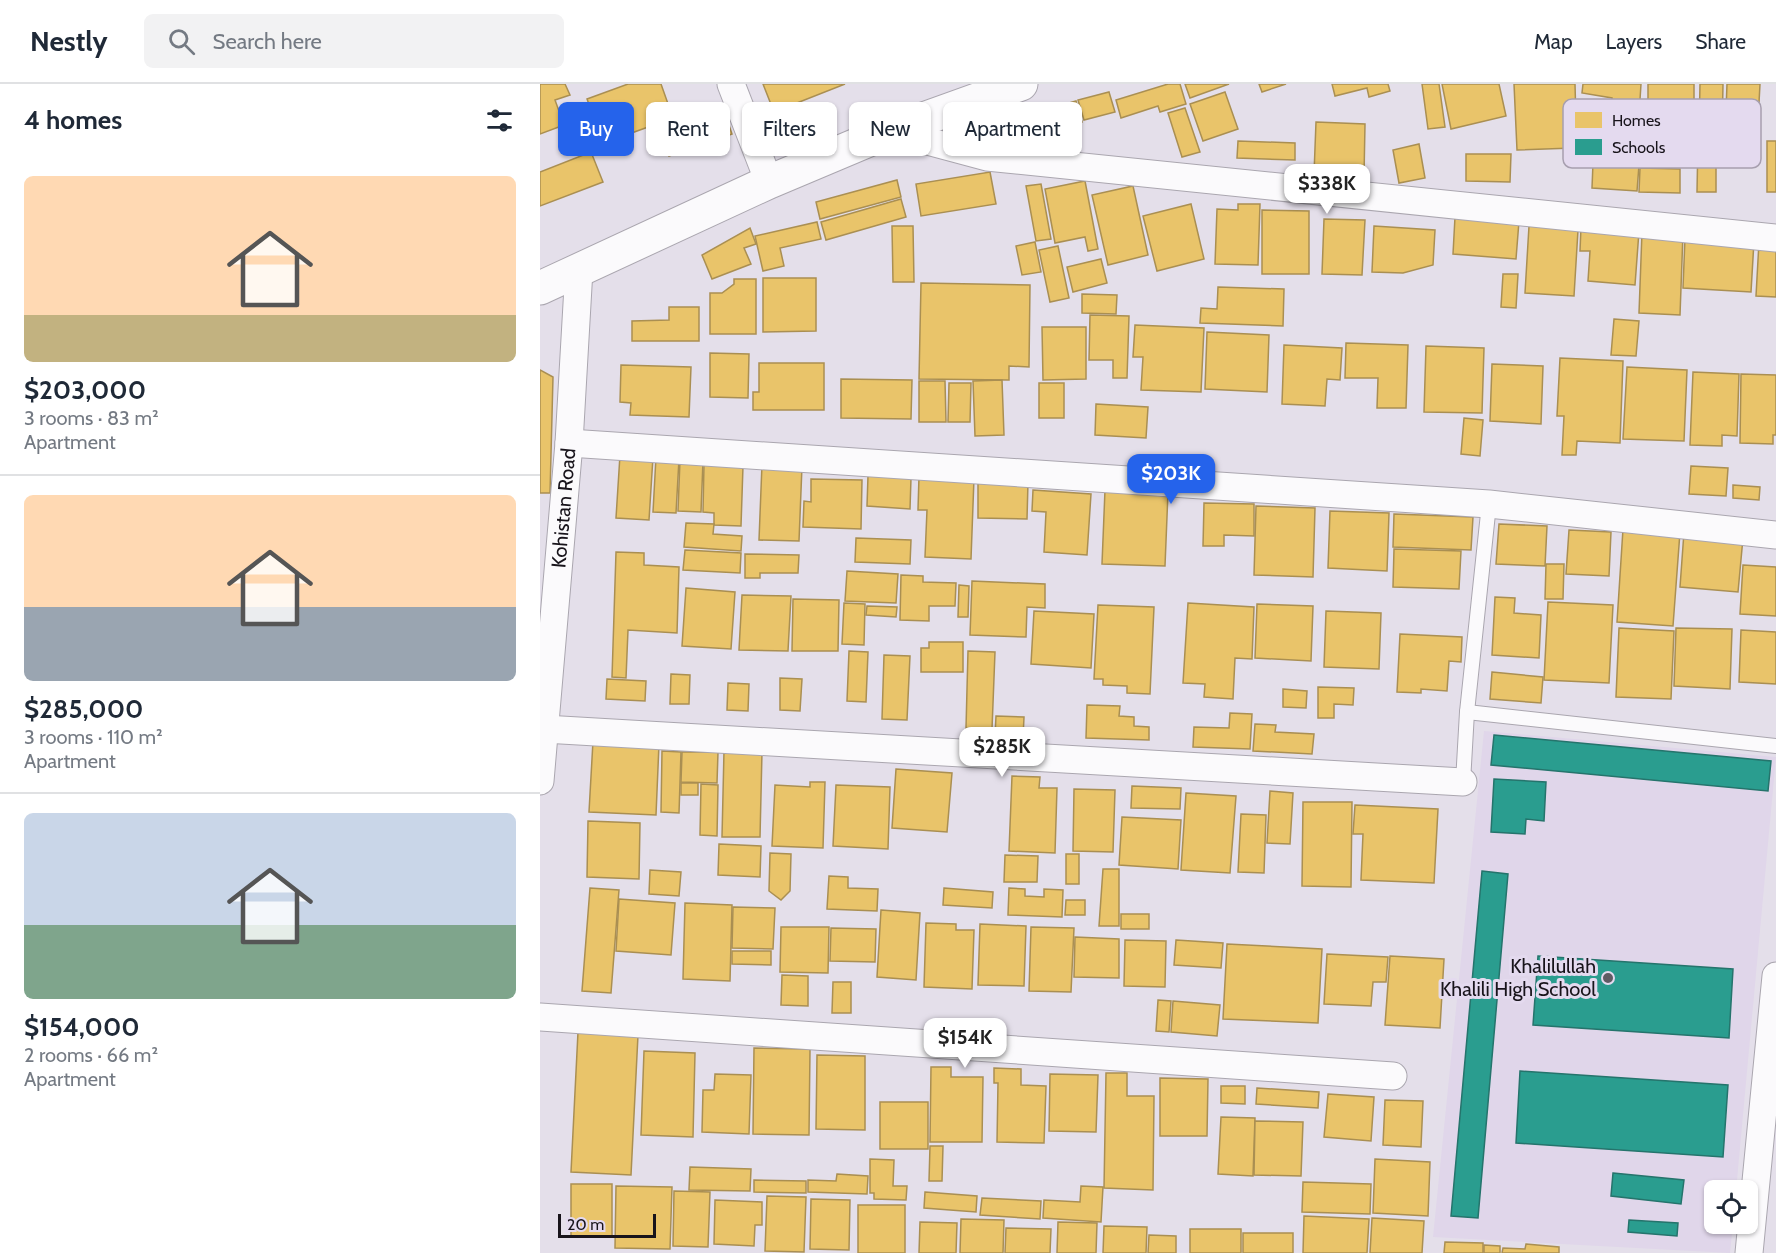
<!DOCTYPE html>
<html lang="en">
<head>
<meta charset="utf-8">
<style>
	body { margin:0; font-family:Cabin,sans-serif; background:#f2f2f3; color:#1f2937; height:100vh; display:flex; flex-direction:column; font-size:22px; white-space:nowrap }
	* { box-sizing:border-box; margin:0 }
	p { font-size:20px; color:#747a83 }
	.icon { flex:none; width:33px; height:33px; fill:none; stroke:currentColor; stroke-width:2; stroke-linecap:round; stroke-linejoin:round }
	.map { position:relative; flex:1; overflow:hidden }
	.panel { display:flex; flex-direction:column; background:#fff; width:540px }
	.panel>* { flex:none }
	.top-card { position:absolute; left:18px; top:18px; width:570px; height:54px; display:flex; gap:12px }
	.buttons { position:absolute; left:1164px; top:1096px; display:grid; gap:12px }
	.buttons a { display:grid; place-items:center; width:54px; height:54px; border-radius:9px; background:#fff; box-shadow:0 2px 4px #0004; font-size:30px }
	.scale { position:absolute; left:18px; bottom:15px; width:98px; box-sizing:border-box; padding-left:6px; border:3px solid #18141b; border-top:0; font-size:16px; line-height:21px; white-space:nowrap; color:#18141b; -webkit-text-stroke:4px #e4daef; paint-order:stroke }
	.price { position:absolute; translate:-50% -51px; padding:0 14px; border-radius:12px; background:#fff; color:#222; font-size:20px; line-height:39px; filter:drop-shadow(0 2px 3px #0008) }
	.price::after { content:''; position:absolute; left:50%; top:36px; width:18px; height:14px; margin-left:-9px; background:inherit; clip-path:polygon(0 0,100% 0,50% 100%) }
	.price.current { background:#2563eb; color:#fff }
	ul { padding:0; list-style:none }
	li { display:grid; align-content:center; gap:12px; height:318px; padding:0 24px }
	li+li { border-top:2px solid #e0e1e3 }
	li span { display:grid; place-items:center; height:186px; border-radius:9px; color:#555 }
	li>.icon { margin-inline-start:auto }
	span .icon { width:108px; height:108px; fill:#fffc; stroke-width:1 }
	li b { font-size:26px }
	h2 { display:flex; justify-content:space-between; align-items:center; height:72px; padding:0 24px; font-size:26px }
	.pill { padding:0 21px; border-radius:9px; background:#fff; box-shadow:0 2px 4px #0004; font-size:21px; line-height:54px }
	.pill.current { background:#2563eb; color:#fff }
	header { display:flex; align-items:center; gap:36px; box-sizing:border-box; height:84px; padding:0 30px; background:#fff; border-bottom:2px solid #e0e1e3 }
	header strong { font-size:28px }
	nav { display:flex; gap:33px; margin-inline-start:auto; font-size:21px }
	.search { width:420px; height:54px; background:#f2f2f3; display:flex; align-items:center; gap:15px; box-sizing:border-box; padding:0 21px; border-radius:9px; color:#747a83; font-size:22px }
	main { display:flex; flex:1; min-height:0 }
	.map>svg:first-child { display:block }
	.built { fill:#e0d6ea }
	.homes { fill:#e9c46a; stroke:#aa8f52; stroke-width:1.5 }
	.schools { fill:#2a9d8f; stroke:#25746c; stroke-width:1.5 }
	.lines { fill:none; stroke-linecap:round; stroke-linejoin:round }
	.lane-casing { stroke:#aaa6af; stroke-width:16 }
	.street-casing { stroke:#aaa6af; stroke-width:29 }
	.secondary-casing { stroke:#aaa6af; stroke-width:35 }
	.lane { stroke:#fbfafc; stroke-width:14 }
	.street { stroke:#fbfafc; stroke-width:27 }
	.secondary { stroke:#fbfafc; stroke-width:33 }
	.poi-dot { fill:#5f5b63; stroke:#e4daef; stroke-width:2 }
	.labels { text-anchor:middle; stroke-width:6; stroke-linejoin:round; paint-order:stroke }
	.street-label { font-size:20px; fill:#18141b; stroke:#e4daef }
	.poi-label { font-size:20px; fill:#18141b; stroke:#e4daef; text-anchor:end }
	.key { fill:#e4daef; stroke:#a79faf; stroke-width:1.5 }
	.key-label { font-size:16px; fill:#18141b }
</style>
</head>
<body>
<header>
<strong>Nestly</strong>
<div class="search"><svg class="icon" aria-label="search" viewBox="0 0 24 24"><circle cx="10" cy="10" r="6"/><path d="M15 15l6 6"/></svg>Search here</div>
<nav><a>Map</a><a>Layers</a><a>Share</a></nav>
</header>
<main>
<section class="panel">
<h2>4 homes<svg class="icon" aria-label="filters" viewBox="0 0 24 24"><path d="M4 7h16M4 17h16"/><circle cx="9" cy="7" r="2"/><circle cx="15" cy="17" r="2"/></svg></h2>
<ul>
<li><span style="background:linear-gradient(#ffd9b3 75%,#c2b280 0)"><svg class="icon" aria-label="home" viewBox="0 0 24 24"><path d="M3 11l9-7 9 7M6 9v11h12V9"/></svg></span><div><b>$203,000</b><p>3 rooms · 83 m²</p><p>Apartment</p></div></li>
<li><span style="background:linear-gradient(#ffd9b3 60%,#9aa5b1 0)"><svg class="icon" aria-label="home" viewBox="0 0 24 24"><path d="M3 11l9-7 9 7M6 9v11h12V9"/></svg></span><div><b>$285,000</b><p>3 rooms · 110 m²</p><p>Apartment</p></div></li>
<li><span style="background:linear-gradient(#c9d6e8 60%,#7fa58c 0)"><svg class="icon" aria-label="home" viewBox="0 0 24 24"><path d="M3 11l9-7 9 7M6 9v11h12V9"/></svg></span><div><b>$154,000</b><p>2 rooms · 66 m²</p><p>Apartment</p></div></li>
</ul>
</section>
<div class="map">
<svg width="1236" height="1169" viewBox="0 0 1236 1169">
	<rect width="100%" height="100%" fill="#e4dfea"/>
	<path class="built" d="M944,647L1236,673L1196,1107H1174V1140H1193L1190,1169L893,1153Z"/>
	<g class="homes">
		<path d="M0,0H25L30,11L15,16L24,41L0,50Z"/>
		<path d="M88,0H121L133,34L64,59L47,15Z"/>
		<path d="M223,0H305L234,28Z"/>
		<path d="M628,0H640L646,20L620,28L618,22L581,34L576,16Z"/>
		<path d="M645,0H689L650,14Z"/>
		<path d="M719,0H746L722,8Z"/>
		<path d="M792,0H848L850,7L829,13L827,4L795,12Z"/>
		<path d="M882,0H899L905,43L888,45Z"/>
		<path d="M902,0H959L966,32L911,45Z"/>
		<path d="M974,0H1035L1036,37H1032L1033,64L977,66Z"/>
		<path d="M1043,0H1101L1099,31L1072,30V14L1042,9Z"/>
		<path d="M1108,0H1154V29H1125V21H1108Z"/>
		<path d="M1160,0H1183L1182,51H1159Z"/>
		<path d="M1187,0H1220L1217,56L1185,54Z"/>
		<path d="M569,8L575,28L544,36L538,16Z"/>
		<path d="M685,8L698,45L663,57L650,20Z"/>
		<path d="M536,17L542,38L481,56L474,35Z"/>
		<path d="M183,24L192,50L129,72L120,46Z"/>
		<path d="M645,24L660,68L642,73L628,29Z"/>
		<path d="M776,38L825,40L824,92L774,90Z"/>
		<path d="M1158,56L1176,57V108H1157Z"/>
		<path d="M698,57L755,59V76L697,74Z"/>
		<rect x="1227" y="57" width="9" height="51"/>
		<path d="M879,60L885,94L859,99L853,66Z"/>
		<path d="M51,68L63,98L0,122V88Z"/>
		<path d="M926,70H971L970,98L926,97Z"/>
		<path d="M1053,79L1099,81L1097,107L1052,104Z"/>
		<path d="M1100,84L1140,85V109L1099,108Z"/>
		<path d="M450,88L456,120L381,132L376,100Z"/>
		<path d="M357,96L361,113L280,135L276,118Z"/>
		<path d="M545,97L558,165L548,167L545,153L515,159L505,105Z"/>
		<path d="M501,100L511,155L496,157L486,102Z"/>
		<path d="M593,102L608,171L568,181L552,111Z"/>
		<path d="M361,115L366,133L286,156L281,138Z"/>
		<path d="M651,120L664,175L617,187L603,132Z"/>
		<path d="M698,120H720L718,181L675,180L677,125L698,126Z"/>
		<path d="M722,126L769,127V190H722Z"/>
		<path d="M915,133L979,137L976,175L913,170Z"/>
		<path d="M784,135L825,136L822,191L782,190Z"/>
		<path d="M277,138L281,155L240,164L244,182L223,187L215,152Z"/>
		<path d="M352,142H373L374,198H353Z"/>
		<path d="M834,142L895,146L893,181L863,189L832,188Z"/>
		<path d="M989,142L1038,146L1034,212L985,209Z"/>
		<path d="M1041,143L1099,147L1095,201L1048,197L1050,167H1040Z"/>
		<path d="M210,144L216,160L204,164L211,180L172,195L162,171Z"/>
		<path d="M1102,148L1143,149L1140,231L1099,229Z"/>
		<path d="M1145,154L1214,157L1211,208L1143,204Z"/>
		<path d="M495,158L501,188L482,191L476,162Z"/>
		<path d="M1219,158L1236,159V213L1216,212Z"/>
		<path d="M518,162L529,214L510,218L499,166Z"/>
		<path d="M561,175L567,199L533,208L527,183Z"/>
		<path d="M963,190H978L976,224L961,223Z"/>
		<path d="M223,194H276V247L223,248Z"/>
		<path d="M194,195H216V250H170V209H182L194,200Z"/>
		<path d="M381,199L490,201L489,283L469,282V296L379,295Z"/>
		<path d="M678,203L744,205L743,242L660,239L661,224L677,225Z"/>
		<path d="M542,210L577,211L576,230L542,229Z"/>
		<path d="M129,223H159V257H92V237L129,236Z"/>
		<path d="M550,231L589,232L587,294H573V276H549Z"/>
		<path d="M1074,235L1099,237L1096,272L1071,271Z"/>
		<path d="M595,241L664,244L661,308L601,306L603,273H593Z"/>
		<path d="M502,243H546V295L503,296Z"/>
		<path d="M667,248L729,251L727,308L665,305Z"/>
		<path d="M806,259L868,261L866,324H837L838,294H805Z"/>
		<path d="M744,261L802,264L800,296L787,295L785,322L742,320Z"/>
		<path d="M886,262L944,264L942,329L884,328Z"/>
		<path d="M170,269L209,270L208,314L170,313Z"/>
		<path d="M1020,274L1083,277L1080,359L1037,357L1036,371H1022L1024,332H1017Z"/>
		<path d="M219,279H284V326H213V308H219Z"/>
		<path d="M952,280L1003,282L1001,340L950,337Z"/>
		<path d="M81,281L151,283L149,333L90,331L91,319L80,318Z"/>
		<path d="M1087,283L1147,286L1144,357L1083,355Z"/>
		<path d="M0,286L13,293L10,409H0Z"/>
		<path d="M1153,288L1199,290L1197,352L1182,351V362L1150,361Z"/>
		<path d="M1201,290L1236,291V351H1233V360L1200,359Z"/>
		<path d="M301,295L372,296L371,335L301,334Z"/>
		<path d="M462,296L464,351L435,352L433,297Z"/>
		<path d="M379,297H405L406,338H379Z"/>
		<path d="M409,299H431L430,338H408Z"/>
		<rect x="499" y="299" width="25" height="35"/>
		<path d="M556,320L608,323L606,354L555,351Z"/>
		<path d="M924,334L943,336L940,372L921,370Z"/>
		<path d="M80,371L113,373L109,436L76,434Z"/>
		<path d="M116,373L139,375L136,429L113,428Z"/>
		<path d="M140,376L163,377L161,428L138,427Z"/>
		<path d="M164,380L203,382L201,442L174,441V429L163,428Z"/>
		<path d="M222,380L262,382L259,457L219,456Z"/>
		<path d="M1151,382L1188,384L1186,412L1149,410Z"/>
		<path d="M328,392L371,394L370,425L327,422Z"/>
		<path d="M379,392L434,394L431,475L385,473L387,426H378Z"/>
		<path d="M271,395L322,396L321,445L263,443L264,417L271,418Z"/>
		<path d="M438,397L488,398L487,435L438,434Z"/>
		<path d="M1193,401L1220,403L1219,416L1193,414Z"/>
		<path d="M493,406L551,410L547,471L504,468L506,428L492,427Z"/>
		<path d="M565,406L628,408L625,482L562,480Z"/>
		<path d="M664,419L714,420V452L684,451V462H663Z"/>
		<path d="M716,422L775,424L773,493L714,491Z"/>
		<path d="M790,427L849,429L847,487L788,484Z"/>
		<path d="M854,430L933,433L931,466L853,463Z"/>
		<path d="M146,439L174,440L173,450L202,452L201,467L144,463Z"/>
		<path d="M959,440L1007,442L1005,482L956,480Z"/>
		<path d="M1083,445L1140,448L1133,542L1077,538Z"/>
		<path d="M1029,446L1071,448L1069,492L1026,490Z"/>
		<path d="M1144,448L1203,454L1198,508L1140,503Z"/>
		<path d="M316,454L371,456L370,480L315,478Z"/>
		<path d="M854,465L921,467L919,505L853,503Z"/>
		<path d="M145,466L201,469L200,489L143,486Z"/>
		<path d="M76,468L104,469V481L139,483L137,549L88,546L86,594L72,593Z"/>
		<path d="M205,470L259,471L258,489H220V494H205Z"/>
		<path d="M1006,480H1024L1023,515H1005Z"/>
		<path d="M1203,481L1236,483V532L1200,530Z"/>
		<path d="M307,487L358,490L356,519L305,517Z"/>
		<path d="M361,491L383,492V498L416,499L415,522H389V537L360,536Z"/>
		<path d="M432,497L505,500V524L487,523L486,553L430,551Z"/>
		<path d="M419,501L429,502L428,533H418Z"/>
		<path d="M146,504L195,508L191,565L142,562Z"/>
		<path d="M202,511L251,512L248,567L199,566Z"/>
		<path d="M955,513L975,514L974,529L1001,531L999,574L952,571Z"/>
		<path d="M253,515L299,516L298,567H252Z"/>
		<path d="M1008,518L1073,521L1069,599L1004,596Z"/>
		<path d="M304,519L325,520L324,561L302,560Z"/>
		<path d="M648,519L714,523L712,575L695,574L693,615L664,613L665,600L643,599Z"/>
		<path d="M717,520L773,522L771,577L715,574Z"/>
		<path d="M558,521L614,523L610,610L587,609V602L563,601V595H554Z"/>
		<path d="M327,522L357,523L356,533L326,531Z"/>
		<path d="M494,527L554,530L551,584L491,580Z"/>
		<path d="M786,527L841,529L839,585L784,583Z"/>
		<path d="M1079,544L1134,547L1131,615L1076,613Z"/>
		<path d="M1136,544L1192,545L1190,605L1134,602Z"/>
		<path d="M1201,546L1236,548V600L1199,598Z"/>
		<path d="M860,550L922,553L921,578L909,577L907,607L881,605V609L857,608Z"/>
		<path d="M389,558H423V588H381V564H389Z"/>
		<path d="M309,567L328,568L326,618L307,617Z"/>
		<path d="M428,567L455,568L452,645L426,644Z"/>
		<path d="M344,571L370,572L367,636L342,635Z"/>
		<path d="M952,588L1003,593L1001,619L950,615Z"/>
		<path d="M131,590L150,591L149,620H130Z"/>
		<path d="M240,594L262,595L260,627L240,626Z"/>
		<path d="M67,595L106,597L105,617L66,615Z"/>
		<path d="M188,599L209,600L208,627L187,626Z"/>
		<path d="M778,603L814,604L813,621L794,620V634H778Z"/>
		<path d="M743,605L767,607L766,624L743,623Z"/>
		<path d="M547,621L580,622L579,632L594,633V642L609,643V656L546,654Z"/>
		<path d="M690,629L712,630L710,665L653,663L654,643L689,644Z"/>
		<path d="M456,632L484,633L483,654L455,652Z"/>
		<path d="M715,640L736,641L735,648L774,650L772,670L713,667Z"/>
		<path d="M53,657L119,660L116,731L49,728Z"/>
		<path d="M122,667L141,668L139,729L121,728Z"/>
		<path d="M184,667L222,668L220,753H182Z"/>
		<path d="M142,668H178L177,699L141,698Z"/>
		<path d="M356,685L412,689L407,748L352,744Z"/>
		<path d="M472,692L500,693L499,704H517L515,769L469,767Z"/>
		<path d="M270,698H285L283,764L232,762L235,701L270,703Z"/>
		<rect x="141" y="699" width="17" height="12"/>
		<path d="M161,700L178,701L177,752L160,751Z"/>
		<path d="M296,701L350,703L348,765L293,762Z"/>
		<path d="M592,702L641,704L640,725L591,724Z"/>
		<path d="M534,705L575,706L573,768L533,767Z"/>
		<path d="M730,707L753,709L750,760L727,759Z"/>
		<path d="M646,709L696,712L690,789L641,786Z"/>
		<path d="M763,718H812L811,803L762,802Z"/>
		<path d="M815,721L898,725L894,799L821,796L823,750H813Z"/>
		<path d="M701,730L726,731L724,789L698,788Z"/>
		<path d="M582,733L641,736L638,785L579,781Z"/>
		<path d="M48,737L100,739L99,795L47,793Z"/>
		<path d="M179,760L221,762L220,793L178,791Z"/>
		<path d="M230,769L251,770L250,807L241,816L229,807Z"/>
		<rect x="526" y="770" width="13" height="30"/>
		<path d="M465,771L498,772L497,798H464Z"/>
		<path d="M563,785H579V842H559Z"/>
		<path d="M110,786L141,788L139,812L109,810Z"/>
		<path d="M289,792L308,793V804L338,805L337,827L287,825Z"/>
		<path d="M50,804L79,806L71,909L42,907Z"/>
		<path d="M404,804L453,808L452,824L403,821Z"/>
		<path d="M469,804L485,805V812L504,813V805L523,806L522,833L468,831Z"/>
		<path d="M79,815L135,819L131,871L76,867Z"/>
		<path d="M526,816H545V831H525Z"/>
		<path d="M145,819L192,821L190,897L143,895Z"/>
		<path d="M193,823L235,824L233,865L192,864Z"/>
		<path d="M341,826L380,829L376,896L337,893Z"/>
		<rect x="581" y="830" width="28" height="15"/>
		<path d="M386,839L416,840V846H434L432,905L384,903Z"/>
		<path d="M440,840L486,842L484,902L438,901Z"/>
		<path d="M241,843H289L288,889L240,888Z"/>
		<path d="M491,843L534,844L531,908L489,907Z"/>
		<path d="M291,844L336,845L335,878L290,877Z"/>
		<path d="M535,853L579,855V894L534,893Z"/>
		<path d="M585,856L626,857L625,903L584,902Z"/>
		<path d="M636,856L683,859L681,884L634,881Z"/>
		<path d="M687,860L782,865L778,939L683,935Z"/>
		<path d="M192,867H231V881L192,880Z"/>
		<path d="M787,870L848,873L846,898H833L831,922L784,920Z"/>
		<path d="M850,872L904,875L900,944L845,941Z"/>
		<path d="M242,891L268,892V922L241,921Z"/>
		<path d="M293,898H311V929H292Z"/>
		<path d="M618,916L631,917L629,948L616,947Z"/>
		<path d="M633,917L680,921L677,952L631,948Z"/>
		<path d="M38,948L98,951L91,1091L31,1088Z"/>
		<path d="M214,964L270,965L269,1051L213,1050Z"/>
		<path d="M104,967L155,969L153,1053L101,1051Z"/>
		<path d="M277,971L325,972V1046L276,1045Z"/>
		<path d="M391,983H411V993H443L442,1058H390Z"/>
		<path d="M454,984L481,985V1001L506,1002L504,1059L457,1058L458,999H454Z"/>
		<path d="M566,989H587V1012H614L613,1106L564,1104Z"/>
		<path d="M175,990L211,991L209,1050L162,1048L163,1006H174Z"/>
		<path d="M510,990L558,991L556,1048L509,1047Z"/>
		<path d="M620,994L668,995L667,1052H620Z"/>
		<path d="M681,1002H705V1020L681,1019Z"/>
		<path d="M717,1004L779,1008L778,1024L716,1020Z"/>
		<path d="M788,1010L834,1013L831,1057L784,1053Z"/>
		<path d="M845,1016L883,1017L881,1063L843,1061Z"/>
		<rect x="340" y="1018" width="48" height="47"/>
		<path d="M681,1033L715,1034L713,1092L678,1090Z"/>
		<path d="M715,1037L763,1038L761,1092L714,1091Z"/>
		<path d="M390,1062H403L402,1097H389Z"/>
		<path d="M330,1075L354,1076L353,1102H367L366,1116L334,1115V1109H330Z"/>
		<path d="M835,1075L890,1078L888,1132L833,1129Z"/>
		<path d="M150,1083L211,1085L210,1107L149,1106Z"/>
		<path d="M297,1090L328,1092L327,1110L268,1108V1096L296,1097Z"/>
		<path d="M214,1096L266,1097V1109L214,1108Z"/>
		<path d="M763,1098L831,1100L830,1130L762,1128Z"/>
		<rect x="31" y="1100" width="41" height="53"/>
		<path d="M76,1102L132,1103L130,1165L75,1164Z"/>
		<path d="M541,1102L563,1103L561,1138L503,1134L504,1116L540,1118Z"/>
		<path d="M134,1107L170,1108L168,1163L133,1162Z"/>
		<path d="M385,1108L437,1112L436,1128L384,1124Z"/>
		<path d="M227,1112L266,1113L264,1168L225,1167Z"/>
		<path d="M442,1114L501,1117L500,1135L440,1131Z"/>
		<path d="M271,1115L310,1116L309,1166L270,1165Z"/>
		<path d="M175,1116L222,1118V1141H215L214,1162L174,1160Z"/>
		<rect x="318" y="1121" width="47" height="48"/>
		<path d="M764,1132L829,1135L827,1169H763Z"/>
		<path d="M832,1134L884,1137L882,1169H830Z"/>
		<path d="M421,1135L464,1136L463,1169H420Z"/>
		<path d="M380,1138L417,1139L416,1169H379Z"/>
		<path d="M518,1138L557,1139L556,1169H517Z"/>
		<path d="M564,1142L607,1143L606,1169H563Z"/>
		<path d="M466,1144L511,1145L510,1169H465Z"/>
		<rect x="650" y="1145" width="51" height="24"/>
		<rect x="703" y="1149" width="50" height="20"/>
		<path d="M609,1151L636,1152V1169H608Z"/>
		<path d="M905,1158L943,1159V1169H904Z"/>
		<path d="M986,1160L1019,1163V1169H962L963,1164L985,1165Z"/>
		<path d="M944,1161L960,1162V1169H944Z"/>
	</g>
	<g class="schools">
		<path d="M954,651L1231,677L1228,707L951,681Z"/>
		<path d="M954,695L1006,698L1004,737L986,735L985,750L951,748Z"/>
		<path d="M942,787L968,790L938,1134L911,1132Z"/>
		<path d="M998,872L1193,885L1189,954L993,941Z"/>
		<path d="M980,987L1188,1001L1183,1073L976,1059Z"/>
		<path d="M1073,1089L1144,1096L1141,1120L1071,1112Z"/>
		<path d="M1089,1136L1138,1139L1137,1152L1088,1148Z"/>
	</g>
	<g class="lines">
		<g class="lane-casing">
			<g id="lane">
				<path d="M927,628L1236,662"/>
				<path d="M923,698L927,628L949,420"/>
			</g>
		</g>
		<g class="street-casing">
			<g id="street">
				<path d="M191,0L229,98"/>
				<path d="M350,47L447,73L1236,154"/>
				<path d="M29,359L949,420L1236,451"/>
				<path d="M4,645L923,698"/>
				<path id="s1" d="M0,697L29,359L39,185"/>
				<path d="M0,933L853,992"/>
				<path d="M1209,1169L1236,892"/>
			</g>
		</g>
		<g class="secondary-casing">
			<path id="secondary" d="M0,204L229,98L350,47L481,0"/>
		</g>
		<use href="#lane" class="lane"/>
		<use href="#street" class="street"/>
		<use href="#secondary" class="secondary"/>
	</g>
	<circle class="poi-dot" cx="1068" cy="894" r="6"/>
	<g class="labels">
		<g class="street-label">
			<text dy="7" stroke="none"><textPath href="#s1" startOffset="274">Kohistan Road</textPath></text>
		</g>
		<g class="poi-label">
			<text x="1056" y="889">Khalilullah<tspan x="1056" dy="23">Khalili High School</tspan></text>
		</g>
	</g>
	<rect x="1023" y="15" width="198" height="69" rx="9" class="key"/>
	<rect x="1035" y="28" width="27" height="16" fill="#e9c46a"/>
	<rect x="1035" y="55" width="27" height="16" fill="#2a9d8f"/>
	<g class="key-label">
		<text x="1072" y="42">Homes</text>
		<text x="1072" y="69">Schools</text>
	</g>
</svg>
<div class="buttons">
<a><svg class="icon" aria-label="locate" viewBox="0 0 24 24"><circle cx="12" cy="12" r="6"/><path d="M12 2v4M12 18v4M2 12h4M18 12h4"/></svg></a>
</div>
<div class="scale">20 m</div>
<b class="price" style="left:787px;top:131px">$338K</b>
<b class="price current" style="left:631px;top:421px">$203K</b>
<b class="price" style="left:462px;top:694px">$285K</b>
<b class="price" style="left:425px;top:985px">$154K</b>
<div class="top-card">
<a class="pill current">Buy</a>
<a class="pill">Rent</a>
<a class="pill">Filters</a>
<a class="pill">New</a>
<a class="pill">Apartment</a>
</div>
</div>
</main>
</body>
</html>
